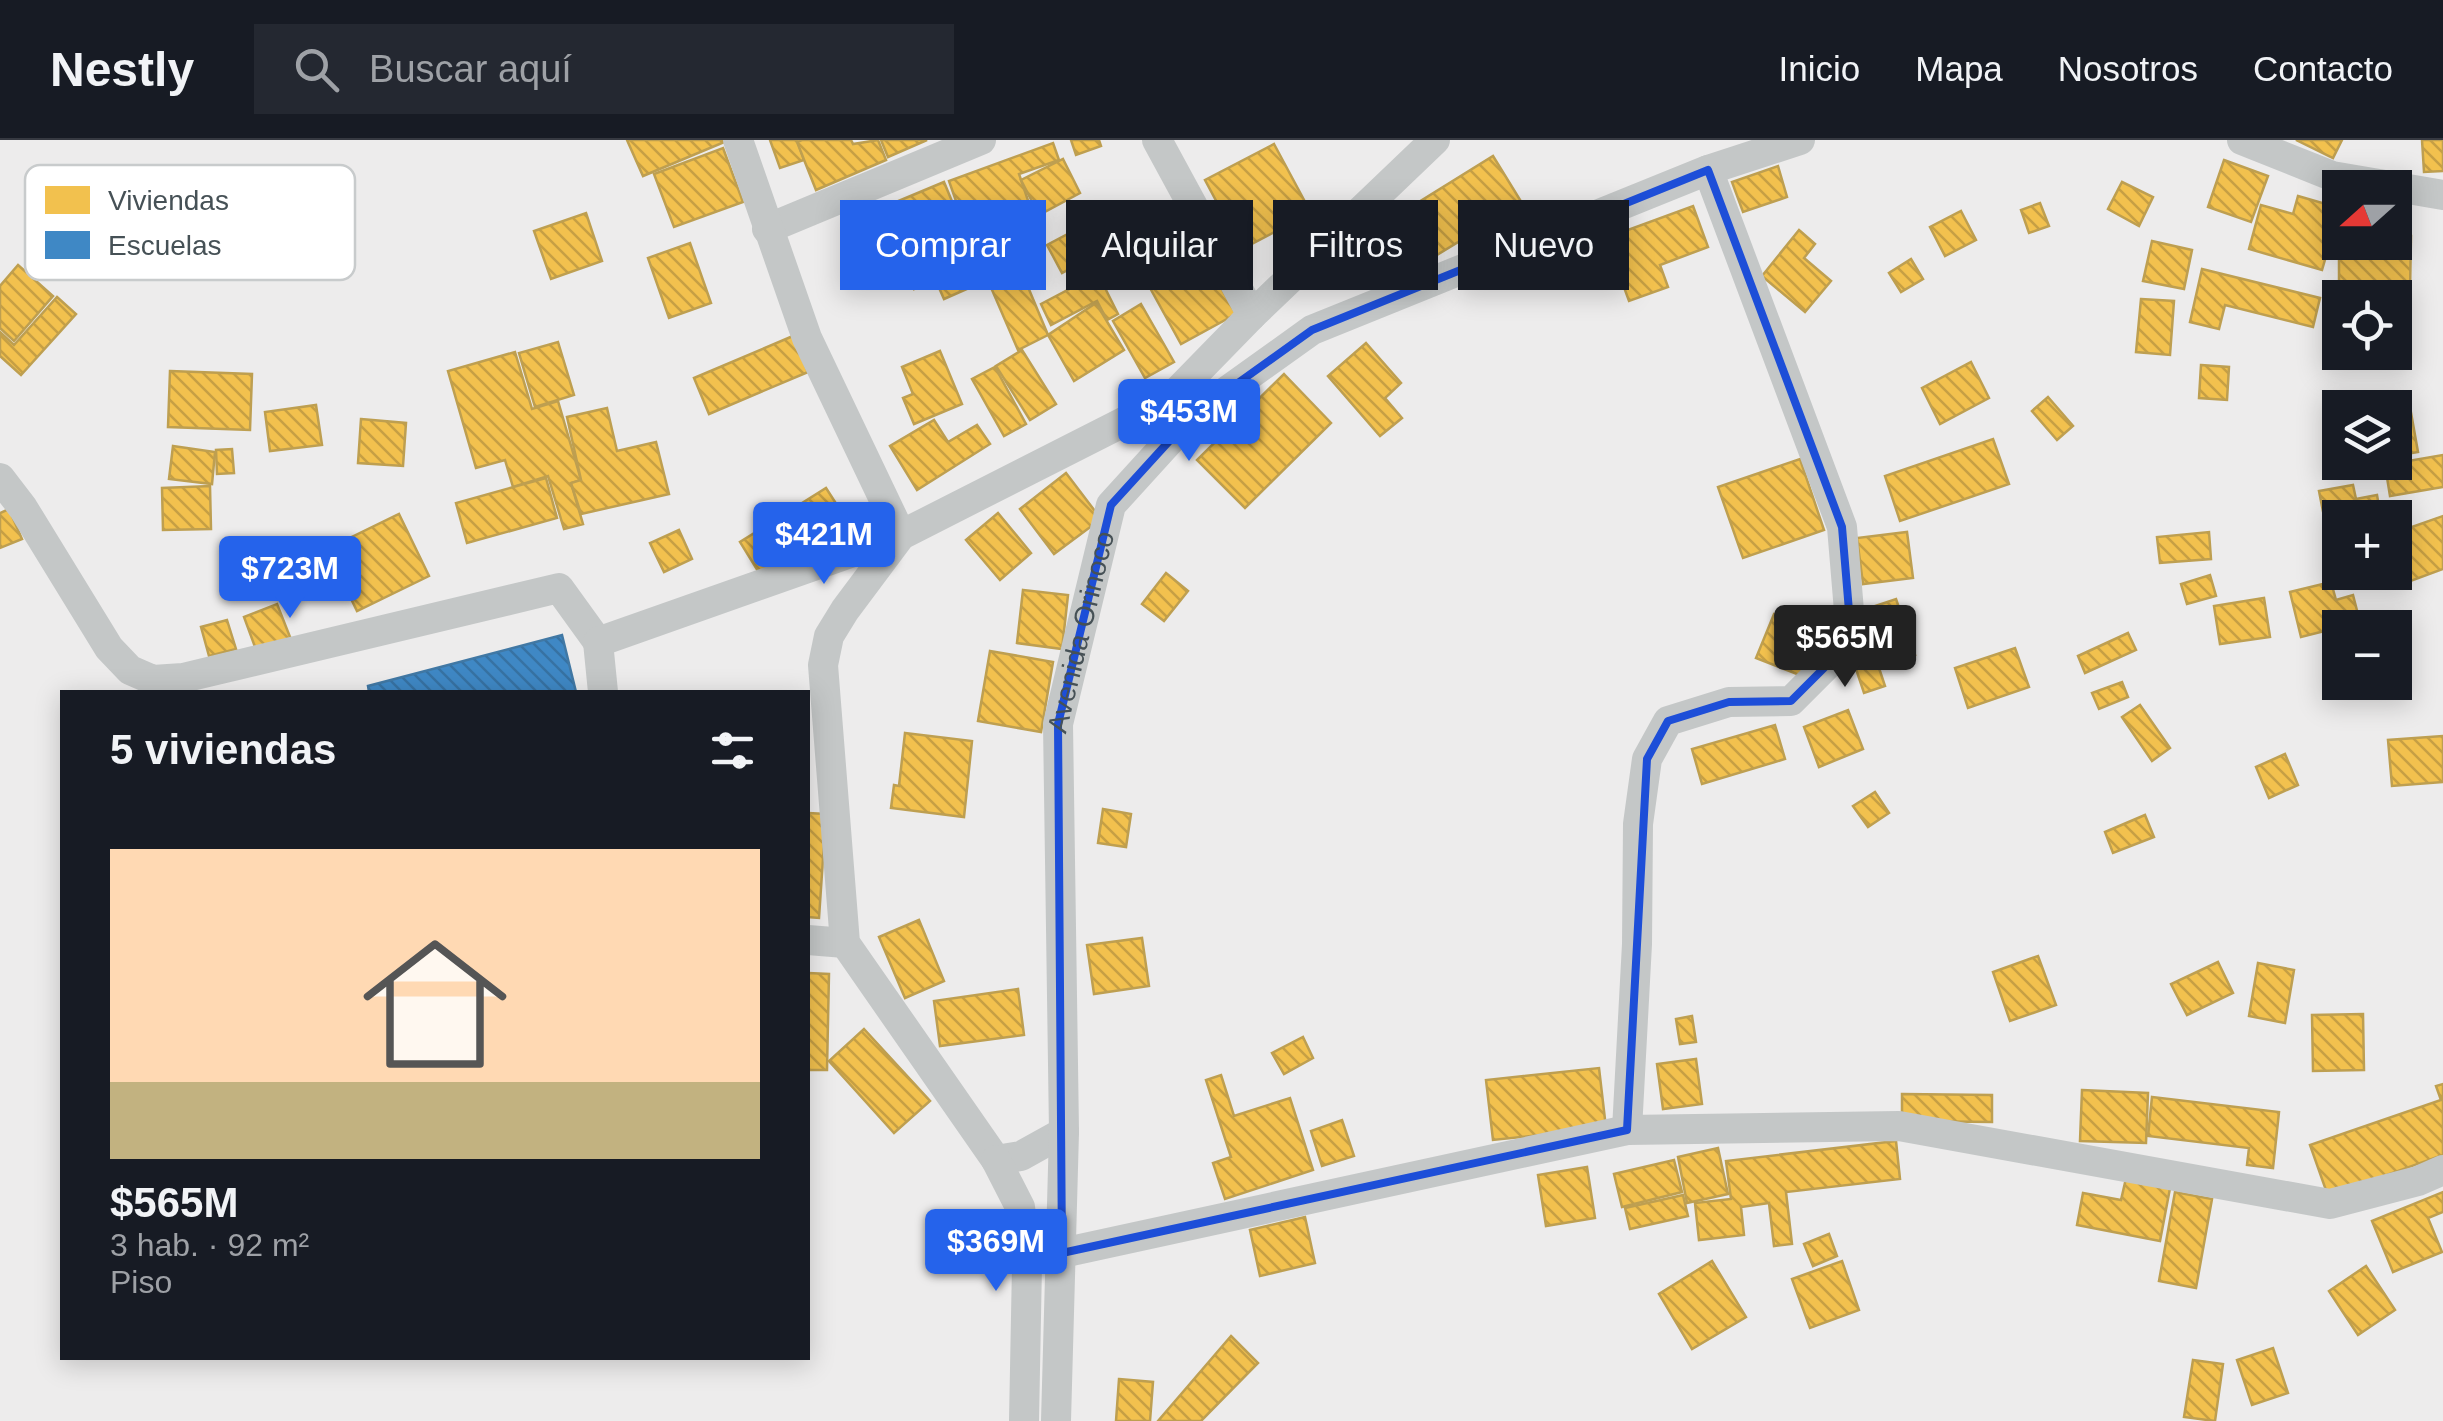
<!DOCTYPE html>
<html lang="es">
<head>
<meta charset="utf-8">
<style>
	body { margin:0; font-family:Arial,sans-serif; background:#242831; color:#f1f3f6; height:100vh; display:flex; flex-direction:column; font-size:38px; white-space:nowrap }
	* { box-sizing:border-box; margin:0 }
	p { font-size:32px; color:#9ea1a6 }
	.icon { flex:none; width:55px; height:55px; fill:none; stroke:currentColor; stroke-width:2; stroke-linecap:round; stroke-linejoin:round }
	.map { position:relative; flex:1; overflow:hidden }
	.details { position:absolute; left:60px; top:550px; width:750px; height:670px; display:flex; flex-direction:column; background:#171b24; border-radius:0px; box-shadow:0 5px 25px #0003 }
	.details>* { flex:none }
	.top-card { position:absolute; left:840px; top:60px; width:950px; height:90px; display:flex; gap:20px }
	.needle { width:65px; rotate:249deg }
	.buttons { position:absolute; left:2322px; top:30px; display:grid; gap:20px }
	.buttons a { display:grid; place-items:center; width:90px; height:90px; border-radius:0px; background:#171b24; box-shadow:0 5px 25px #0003; font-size:50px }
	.price { position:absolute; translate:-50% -85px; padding:0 22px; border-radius:10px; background:#2563eb; color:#fff; font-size:32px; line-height:65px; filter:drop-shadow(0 2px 5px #0008) }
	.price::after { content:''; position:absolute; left:50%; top:60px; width:30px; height:22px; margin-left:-15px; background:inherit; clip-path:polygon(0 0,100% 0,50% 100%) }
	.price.active { background:#222; color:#fff }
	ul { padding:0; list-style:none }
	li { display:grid; align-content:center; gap:20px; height:530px; padding:0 50px }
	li+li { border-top:2px solid #363941 }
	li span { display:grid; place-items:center; height:310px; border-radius:0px; color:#555 }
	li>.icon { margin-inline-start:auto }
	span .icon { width:180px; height:180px; fill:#fffc; stroke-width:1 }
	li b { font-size:42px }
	h2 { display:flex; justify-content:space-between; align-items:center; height:120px; padding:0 50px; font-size:42px }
	.chip { padding:0 35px; border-radius:0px; background:#171b24; box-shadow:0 5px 25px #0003; font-size:35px; line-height:90px }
	.chip.active { background:#2563eb; color:#fff }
	header { display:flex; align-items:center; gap:60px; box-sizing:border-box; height:140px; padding:0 50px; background:#171b24; border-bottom:2px solid #363941 }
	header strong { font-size:48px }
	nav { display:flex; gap:55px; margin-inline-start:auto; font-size:35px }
	.search { width:700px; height:90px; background:#242831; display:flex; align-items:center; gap:25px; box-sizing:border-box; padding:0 35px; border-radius:0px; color:#9ea1a6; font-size:38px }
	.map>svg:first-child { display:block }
	.homes { fill:url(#homes-back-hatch); stroke:#be9f50; stroke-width:2.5 }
	.schools { fill:url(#schools-back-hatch); stroke:#4178a4; stroke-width:2.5 }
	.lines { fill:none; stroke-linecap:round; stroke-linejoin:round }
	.street { stroke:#c4c7c7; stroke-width:30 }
	.marked { fill:none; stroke:#1d4ed8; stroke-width:8; stroke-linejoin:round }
	.labels { text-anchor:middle; stroke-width:10; stroke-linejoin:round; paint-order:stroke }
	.street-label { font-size:28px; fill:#465156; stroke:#fff }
	.key { fill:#fff; stroke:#c8cbcc; stroke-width:2.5 }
	.key-label { font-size:28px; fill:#465156 }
</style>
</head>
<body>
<header>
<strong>Nestly</strong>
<div class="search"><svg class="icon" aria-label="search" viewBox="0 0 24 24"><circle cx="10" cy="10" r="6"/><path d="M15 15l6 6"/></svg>Buscar aquí</div>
<nav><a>Inicio</a><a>Mapa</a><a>Nosotros</a><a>Contacto</a></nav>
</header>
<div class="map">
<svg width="2443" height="1281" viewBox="0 0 2443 1281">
	<defs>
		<pattern id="homes-back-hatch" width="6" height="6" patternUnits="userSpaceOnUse" patternTransform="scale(2.5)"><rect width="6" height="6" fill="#f2c14e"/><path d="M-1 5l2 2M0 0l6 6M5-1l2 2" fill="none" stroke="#c69f44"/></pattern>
		<pattern id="schools-back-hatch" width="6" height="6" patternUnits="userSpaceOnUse" patternTransform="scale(2.5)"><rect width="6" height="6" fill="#3f88c5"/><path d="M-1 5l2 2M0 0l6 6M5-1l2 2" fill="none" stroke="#3772a3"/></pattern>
	</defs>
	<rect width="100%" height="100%" fill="#edecec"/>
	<g class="homes">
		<path d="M627,0H729L643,36Z"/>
		<path d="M770,0H797L804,20L780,28Z"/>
		<path d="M802,0H851L853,4L878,0L886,20L816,50L797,2Z"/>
		<path d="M881,0H927L888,17Z"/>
		<path d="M1071,0H1099L1101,6L1076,15Z"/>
		<path d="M2296,0H2342L2333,18Z"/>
		<path d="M2422,0H2443V31L2424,32Z"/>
		<path d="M1053,3L1059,20L1019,34L1035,81L971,104L949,41Z"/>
		<path d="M1274,4L1311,73L1242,109L1205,40Z"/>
		<path d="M723,8L743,62L674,87L654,34Z"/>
		<path d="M1493,16L1522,63L1432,118L1415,89L1430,80L1419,62Z"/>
		<path d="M1063,19L1080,53L1039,75L1021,40Z"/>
		<path d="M2224,20L2268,36L2251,82L2208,67Z"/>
		<path d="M1778,26L1787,57L1743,72L1732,42Z"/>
		<path d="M944,42L966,95L876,133L853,80Z"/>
		<path d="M2122,42L2153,57L2139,86L2108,69Z"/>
		<path d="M2298,56L2340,68L2322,130L2249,109L2261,65L2293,74Z"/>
		<path d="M2040,63L2049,86L2029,93L2021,70Z"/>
		<path d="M1154,65L1180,112L1137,137L1110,91Z"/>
		<path d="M1693,66L1708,107L1660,125L1668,147L1629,161L1606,98Z"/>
		<path d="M1961,71L1976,100L1945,116L1930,87Z"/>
		<path d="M586,73L602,121L551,139L534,91Z"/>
		<path d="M1098,78L1113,105L1062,133L1047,105Z"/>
		<path d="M1799,90L1815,104L1804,118L1831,141L1805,172L1762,136Z"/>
		<path d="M2339,95L2340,102H2395V96H2411L2410,154L2339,153Z"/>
		<path d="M970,99L987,140L944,159L926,118Z"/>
		<path d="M2152,101L2192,110L2184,149L2143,141Z"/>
		<path d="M690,103L711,163L669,178L648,118Z"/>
		<path d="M1198,107L1236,174L1181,204L1144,137Z"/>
		<path d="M923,118L933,141L914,149L905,126Z"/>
		<path d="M1911,119L1923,139L1901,152L1889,133Z"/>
		<path d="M1018,123L1048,195L1018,210L986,136Z"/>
		<path d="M18,125L53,156L14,201L0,188V146Z"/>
		<path d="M2202,129L2320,158L2313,187L2225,165L2219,189L2190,182Z"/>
		<path d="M1098,134L1118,174L1107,180L1097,161L1051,185L1041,164Z"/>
		<path d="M57,157L76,174L21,235L0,216V192L14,205Z"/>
		<path d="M2141,159L2174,161L2170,215L2136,212Z"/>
		<path d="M1096,163L1124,210L1074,241L1048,195Z"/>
		<path d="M1141,164L1174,222L1145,238L1113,181Z"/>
		<path d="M793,196L808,232L709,274L694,238Z"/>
		<path d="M558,202L574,255L535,267L519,213Z"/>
		<path d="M1366,203L1401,243L1385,258L1402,278L1380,296L1328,236Z"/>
		<path d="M1022,210L1056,264L1030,280L996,226Z"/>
		<path d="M940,211L962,264L914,284L903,258L913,254L902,227Z"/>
		<path d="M515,212L532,269L558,261L581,340L571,343L583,384L564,389L548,336L513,347L505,320L476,328L448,231Z"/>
		<path d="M1971,222L1989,258L1940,284L1922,248Z"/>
		<path d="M2201,225L2229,227L2227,260L2199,258Z"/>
		<path d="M995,227L1026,284L1004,296L972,239Z"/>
		<path d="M170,231L252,234L250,290L168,287Z"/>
		<path d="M1284,234L1331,283L1245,368L1197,320Z"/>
		<path d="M2048,257L2073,286L2057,300L2032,271Z"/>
		<path d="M316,265L322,305L270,311L265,272Z"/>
		<path d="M2410,267L2418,312L2395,316V270Z"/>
		<path d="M607,268L617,311L656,302L669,354L581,374L571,343L581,340L567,277Z"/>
		<path d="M361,279L406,283L403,326L358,323Z"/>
		<path d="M934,280L948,302L977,285L990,304L917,350L890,306Z"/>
		<path d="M1993,299L2009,344L1900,381L1885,336Z"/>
		<path d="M173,306L215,312L212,344L169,339Z"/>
		<path d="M232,309L234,333L217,334L216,310Z"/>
		<path d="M2443,315V347L2390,356L2385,325Z"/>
		<path d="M1800,319L1824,390L1743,418L1718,347Z"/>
		<path d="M1066,333L1101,379L1054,414L1020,369Z"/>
		<path d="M546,338L557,378L467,403L456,363Z"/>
		<path d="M2353,345L2356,359L2377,355L2381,378H2340V389L2327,392L2319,351Z"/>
		<path d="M210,346L211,389L163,390L162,348Z"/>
		<path d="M826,348L848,382L761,436L740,402Z"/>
		<path d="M9,369L22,399L0,408V373Z"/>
		<path d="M998,373L1031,413L1000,440L966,400Z"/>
		<path d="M399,374L429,436L357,471L327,409Z"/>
		<path d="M2443,376V429L2408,442L2395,405V393Z"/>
		<path d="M679,390L692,419L664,432L650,403Z"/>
		<path d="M1907,392L1913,438L1863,444L1857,398Z"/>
		<path d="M2209,392L2211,419L2160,423L2157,397Z"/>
		<path d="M1166,433L1188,451L1164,481L1142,464Z"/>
		<path d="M2210,435L2216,456L2187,464L2181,444Z"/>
		<path d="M2331,442L2336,460L2353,455L2360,482L2301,497L2290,452Z"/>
		<path d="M1023,450L1068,455L1062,509L1017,503Z"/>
		<path d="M2264,458L2270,497L2220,504L2214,466Z"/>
		<path d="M1896,459L1915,515L1883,526L1863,470Z"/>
		<path d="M277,464L292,502L258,515L244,477Z"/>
		<path d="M1774,474L1824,494L1807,538L1756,518Z"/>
		<path d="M227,480L236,509L209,516L201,487Z"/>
		<path d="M1867,492L1885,546L1864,553L1846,499Z"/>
		<path d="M2128,493L2136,510L2085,533L2078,516Z"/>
		<path d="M2015,508L2029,547L1968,568L1955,528Z"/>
		<path d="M990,511L1053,522L1041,592L978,581Z"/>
		<path d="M2122,542L2128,557L2099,569L2092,553Z"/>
		<path d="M2140,565L2170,608L2152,621L2122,577Z"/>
		<path d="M1848,570L1863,609L1819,627L1804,587Z"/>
		<path d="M1775,585L1785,619L1702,644L1692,609Z"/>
		<path d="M905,593L972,601L964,677L891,668L894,645L899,646Z"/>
		<path d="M2443,596V642L2392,646L2388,600Z"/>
		<path d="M2285,614L2298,645L2269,658L2256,627Z"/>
		<path d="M1875,652L1889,673L1868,687L1853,666Z"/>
		<path d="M1103,669L1131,674L1126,707L1098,703Z"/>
		<path d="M808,673L826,674L819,778L808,777Z"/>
		<path d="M2145,675L2154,697L2113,713L2105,692Z"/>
		<path d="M919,780L944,841L905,858L879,797Z"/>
		<path d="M1142,798L1149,846L1094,854L1087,805Z"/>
		<path d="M2038,816L2056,865L2010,881L1993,832Z"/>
		<path d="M2218,822L2233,853L2187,875L2171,844Z"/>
		<path d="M2258,823L2294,830L2285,883L2249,876Z"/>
		<path d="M808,833L829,834L827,930H808Z"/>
		<path d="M1018,849L1024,895L940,906L934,861Z"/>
		<path d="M2363,874L2364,930L2313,931L2312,875Z"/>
		<path d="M1692,876L1696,902L1680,904L1676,879Z"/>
		<path d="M864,889L930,961L894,993L829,921Z"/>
		<path d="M1303,897L1313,918L1284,934L1272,913Z"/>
		<path d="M1696,919L1702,964L1663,969L1657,924Z"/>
		<path d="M1599,928L1606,988L1493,1000L1486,940Z"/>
		<path d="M1221,935L1234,976L1290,958L1313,1030L1225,1059L1213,1023L1231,1017L1206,940Z"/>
		<path d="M2443,944V1015L2328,1056L2310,1005L2441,960L2436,946Z"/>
		<path d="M2082,950L2148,953L2146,1003L2080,1001Z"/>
		<path d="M1902,954L1992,955V982L1902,981Z"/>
		<path d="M2152,957L2279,972L2273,1028L2247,1025L2249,1008L2148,996Z"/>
		<path d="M1342,980L1354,1016L1322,1026L1311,991Z"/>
		<path d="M1896,1001L1900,1039L1786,1052L1792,1104L1774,1106L1769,1063L1741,1067L1744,1095L1699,1100L1695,1063L1731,1059L1726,1021Z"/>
		<path d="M1718,1008L1728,1054L1687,1063L1678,1017Z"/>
		<path d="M1674,1020L1682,1052L1622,1067L1614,1034Z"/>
		<path d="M1587,1027L1595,1078L1546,1086L1538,1035Z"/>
		<path d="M2127,1034L2171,1043L2160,1101L2077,1085L2083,1053L2121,1060Z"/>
		<path d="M2175,1052L2212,1059L2196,1148L2159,1141Z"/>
		<path d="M2443,1052V1072L2428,1078L2442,1112L2393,1132L2372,1081Z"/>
		<path d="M1683,1055L1688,1076L1630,1089L1625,1068Z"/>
		<path d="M1305,1077L1315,1123L1260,1136L1250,1090Z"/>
		<path d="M1829,1094L1837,1116L1813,1126L1804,1104Z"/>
		<path d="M1712,1121L1746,1177L1692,1209L1659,1154Z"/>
		<path d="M1842,1121L1859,1170L1810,1188L1792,1139Z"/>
		<path d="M2366,1126L2395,1170L2358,1195L2329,1151Z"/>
		<path d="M1231,1196L1258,1223L1201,1281H1158Z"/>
		<path d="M2273,1208L2288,1253L2252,1265L2237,1220Z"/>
		<path d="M2193,1220L2223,1224L2215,1281L2184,1277Z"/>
		<path d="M1119,1239L1153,1242L1150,1281H1116Z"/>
	</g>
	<path class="schools" d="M562,495L576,552H369L368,546Z"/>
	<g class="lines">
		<g class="street">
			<path d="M1157,0L1252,175"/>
			<path d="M2242,0L2332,36L2443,55"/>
			<path d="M767,89L981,0"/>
			<path d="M0,338L23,368L109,508L130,530L153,540L183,538L559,448L598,502"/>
			<path d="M603,552L598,502L901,395L807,198L738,0"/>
			<path d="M808,800L845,803"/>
			<path d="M1627,990L1637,804L1638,684L1647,619L1668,581L1729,562L1791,561L1828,524L1849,471L1842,387L1708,30"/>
			<path d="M1064,992L1021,1016L996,1020L845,803L823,525L829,496L845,470L901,395L1171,258L1252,175L1435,0"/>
			<path d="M996,1020L1020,1067L1027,1125L1024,1281"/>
			<path d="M1062,1113L1627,990L1899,986L2330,1064L2418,1041L2443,1030"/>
			<path id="s1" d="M1056,1281L1064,992L1058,584L1111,365L1192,276L1312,190L1708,30L1800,0"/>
		</g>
	</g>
	<path class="marked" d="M1708,30L1842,387L1849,471L1828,524L1791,561L1729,562L1668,581L1647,619L1627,990L1062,1113L1058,584L1111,365L1192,276L1312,190Z"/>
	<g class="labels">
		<g class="street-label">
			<text dy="10" stroke="none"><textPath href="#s1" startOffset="792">Avenida Orinoco</textPath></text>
		</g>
	</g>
	<rect x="25" y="25" width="330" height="115" rx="15" class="key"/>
	<rect x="45" y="46" width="45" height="28" fill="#f2c14e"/>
	<rect x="45" y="91" width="45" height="28" fill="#3f88c5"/>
	<g class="key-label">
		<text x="108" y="70">Viviendas</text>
		<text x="108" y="115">Escuelas</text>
	</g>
</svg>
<div class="buttons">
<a><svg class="needle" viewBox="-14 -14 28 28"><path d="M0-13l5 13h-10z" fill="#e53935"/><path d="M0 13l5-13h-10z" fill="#9ea1a6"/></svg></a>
<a><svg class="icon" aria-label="locate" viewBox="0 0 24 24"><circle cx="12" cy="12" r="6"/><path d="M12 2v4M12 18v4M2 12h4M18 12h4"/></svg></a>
<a><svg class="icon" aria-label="layers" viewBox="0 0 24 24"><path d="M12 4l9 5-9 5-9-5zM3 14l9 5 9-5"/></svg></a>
<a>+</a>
<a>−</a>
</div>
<b class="price" style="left:1189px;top:324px">$453M</b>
<b class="price" style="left:824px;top:447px">$421M</b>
<b class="price" style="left:290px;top:481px">$723M</b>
<b class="price active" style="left:1845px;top:550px">$565M</b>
<b class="price" style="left:996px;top:1154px">$369M</b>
<div class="top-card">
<a class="chip active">Comprar</a>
<a class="chip">Alquilar</a>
<a class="chip">Filtros</a>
<a class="chip">Nuevo</a>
</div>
<section class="details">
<h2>5 viviendas<svg class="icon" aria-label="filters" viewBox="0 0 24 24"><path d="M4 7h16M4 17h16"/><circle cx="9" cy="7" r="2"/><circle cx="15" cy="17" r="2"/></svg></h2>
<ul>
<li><span style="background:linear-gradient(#ffd9b3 75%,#c2b280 0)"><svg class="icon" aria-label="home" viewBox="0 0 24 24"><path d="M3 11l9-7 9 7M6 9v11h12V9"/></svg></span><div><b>$565M</b><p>3 hab. · 92 m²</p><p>Piso</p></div></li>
</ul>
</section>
</div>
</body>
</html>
